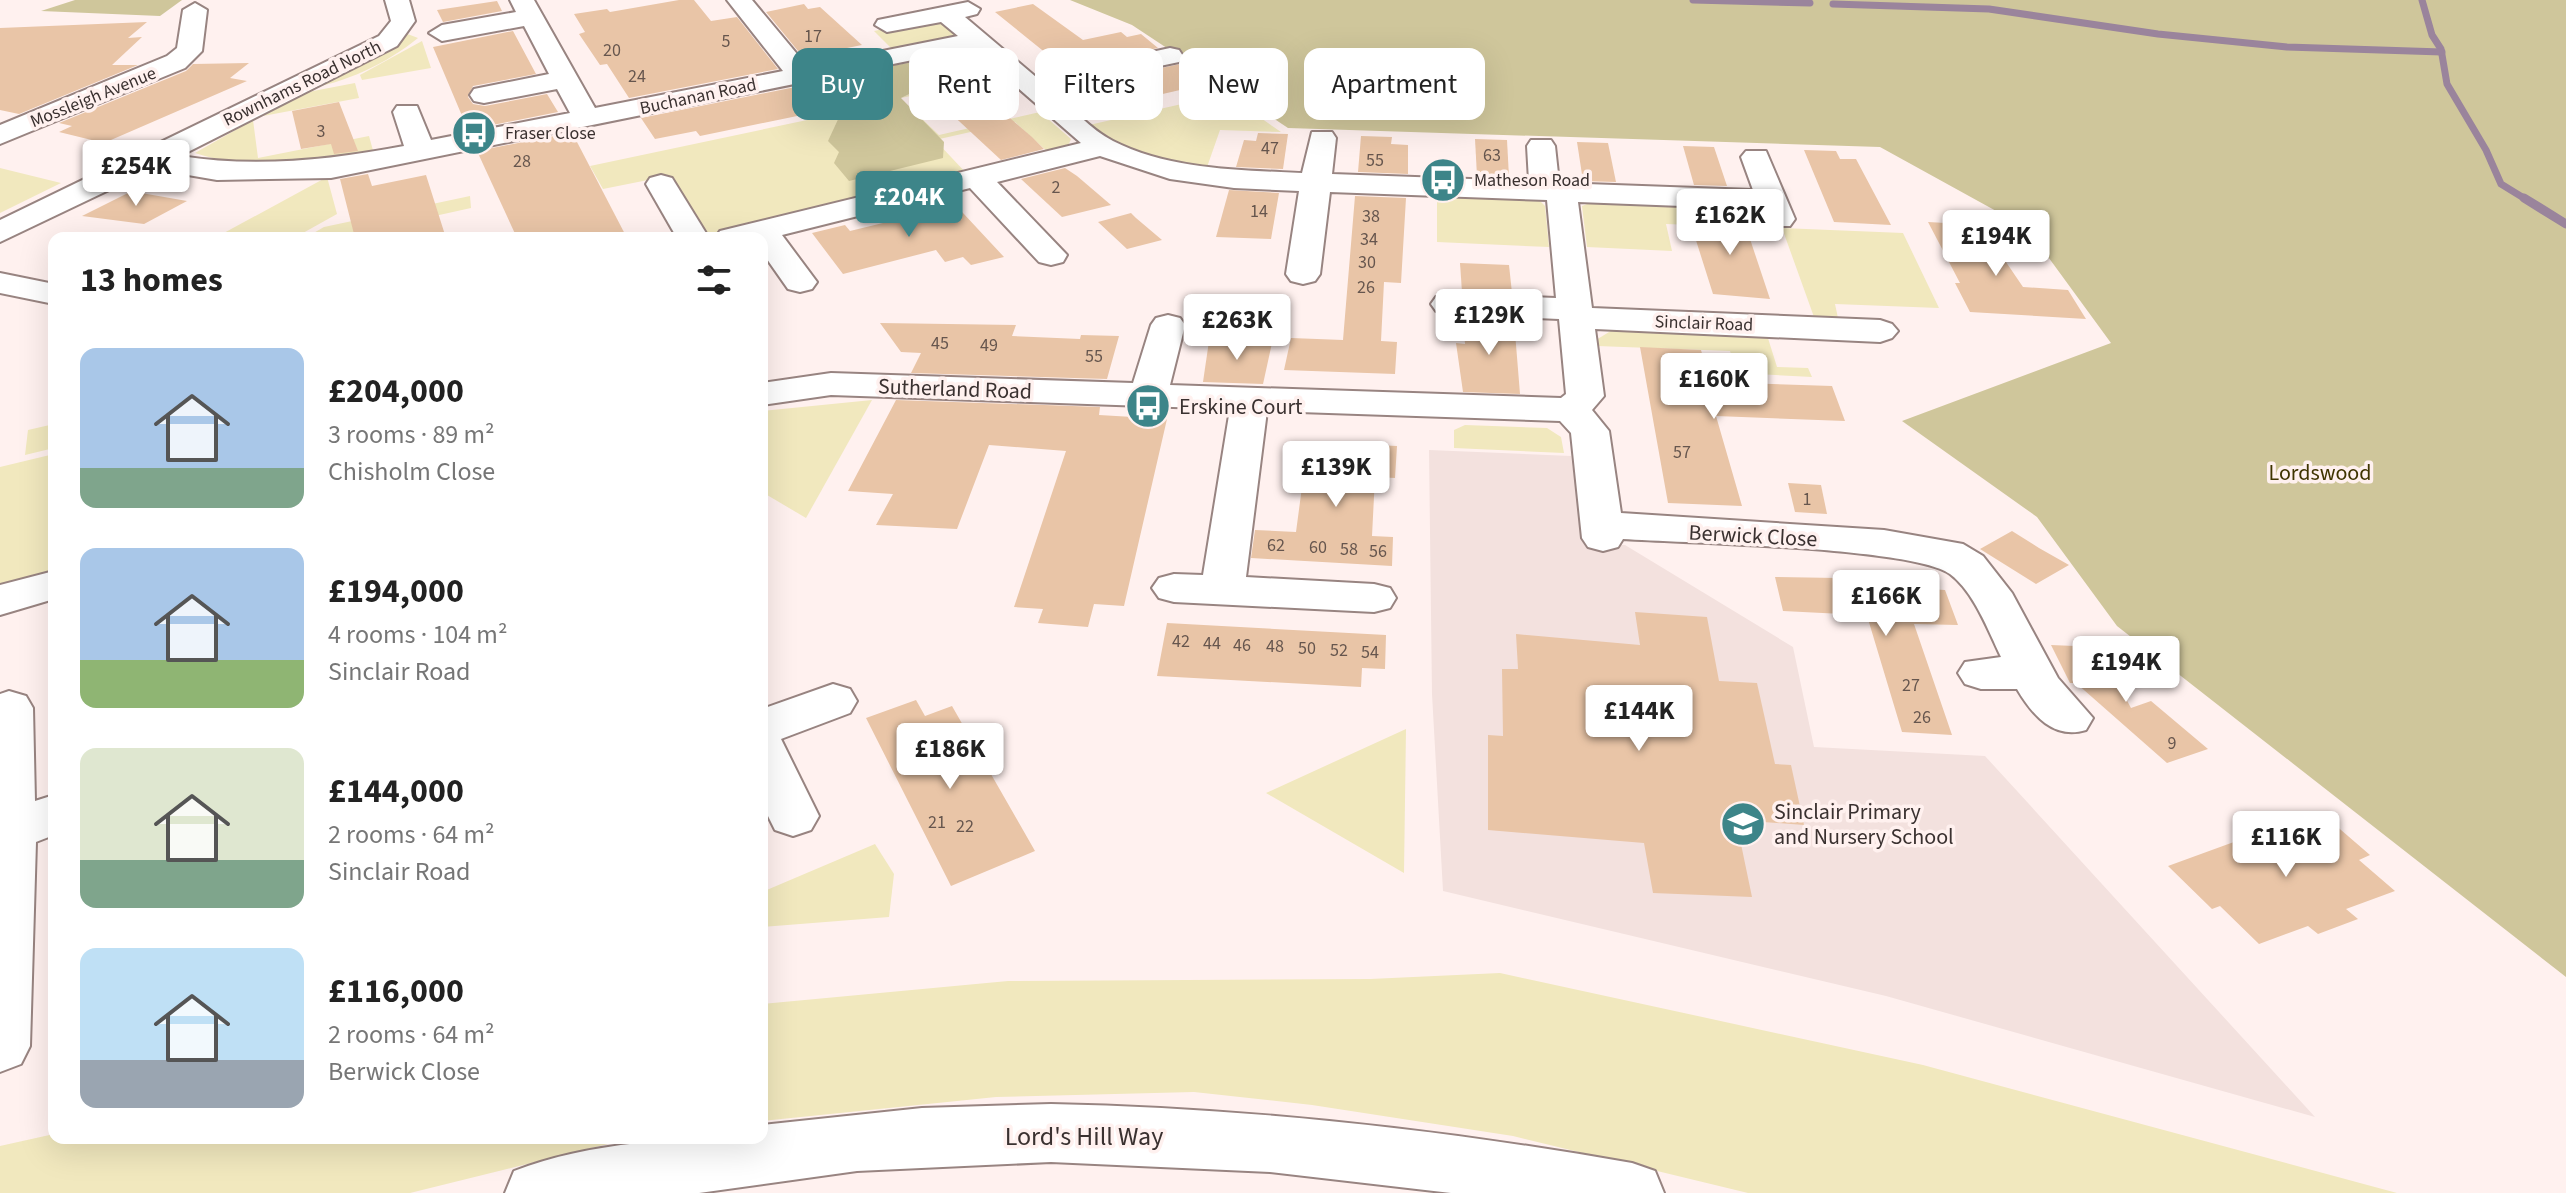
<!DOCTYPE html>
<html lang="en">
<head>
<meta charset="utf-8">
<style>
	body { margin:0; font-family:"Source Sans 3",sans-serif; background:#f2f2f2; color:#222; height:100vh; display:flex; flex-direction:column; font-size:30px; white-space:nowrap }
	* { box-sizing:border-box; margin:0 }
	p { font-size:26px; color:#767676 }
	.icon { flex:none; width:44px; height:44px; fill:none; stroke:currentColor; stroke-width:2; stroke-linecap:round; stroke-linejoin:round }
	.map { position:relative; flex:1; overflow:hidden }
	.drawer { position:absolute; left:48px; top:232px; width:720px; height:912px; display:flex; flex-direction:column; background:#fff; border-radius:16px; box-shadow:0 8px 32px #0002 }
	.drawer>* { flex:none }
	.guide { position:absolute; left:792px; top:48px; width:760px; height:72px; display:flex; gap:16px }
	.price { position:absolute; translate:-50% -68px; padding:0 18px; border-radius:8px; background:#fff; color:#222; font-size:26px; line-height:52px; filter:drop-shadow(0 2px 4px #0008) }
	.price::after { content:''; position:absolute; left:50%; top:48px; width:24px; height:18px; margin-left:-12px; background:inherit; clip-path:polygon(0 0,100% 0,50% 100%) }
	.price.selected { background:#3d8589; color:#fff }
	ul { padding:0; list-style:none }
	li { display:flex; align-items:center; gap:24px; height:200px; padding:0 32px }
	li span { display:grid; place-items:center; flex:none; width:224px; height:160px; border-radius:16px; color:#555 }
	li>.icon { margin-inline-start:auto }
	span .icon { width:96px; height:96px; fill:#fffc; stroke-width:1 }
	li b { font-size:34px }
	h2 { display:flex; justify-content:space-between; align-items:center; height:96px; padding:0 32px; font-size:34px }
	.chip { padding:0 28px; border-radius:16px; background:#fff; box-shadow:0 8px 32px #0002; font-size:28px; line-height:72px }
	.chip.selected { background:#3d8589; color:#fff }
	.map>svg:first-child { display:block }
	.built { fill:#f3e1de }
	.green { fill:#f1e8be }
	.forest { fill:#cfc69b }
	.lines { fill:none; stroke-linecap:round; stroke-linejoin:round }
	.stream-far1 { stroke:#9a849c; stroke-width:7 }
	.stream { stroke:#9a849c; stroke-width:9 }
	.building { fill:#e9c5a7 }
	.minor-casing { stroke:#988481; stroke-width:4 }
	.minor { fill:#fff; fill-rule:evenodd }
	.labels { text-anchor:middle; stroke-width:7; stroke-linejoin:round; paint-order:stroke }
	.number-label { font-size:18px; fill:#66564e }
	.far-street-label { font-size:18px; fill:#3a3130; stroke:#fff1ef }
	.far-poi-label { font-size:18px; fill:#3a3130; stroke:#fff1ef; text-anchor:start }
	.street-label { font-size:22px; fill:#3a3130; stroke:#fff1ef }
	.poi-label { font-size:22px; fill:#3a3130; stroke:#fff1ef; text-anchor:start }
	.park-label { font-size:22px; fill:#3f3400; stroke:#fff1ef }
	.near-street-label { font-size:26px; fill:#3a3130; stroke:#fff1ef }
</style>
</head>
<body>
<div class="map">
<svg width="2566" height="1193" viewBox="0 0 2566 1193">
	<rect width="100%" height="100%" fill="#fff1ef"/>
	<path class="built" d="M1429,450L1571,456L1584,543L1625,545L1793,647L1814,747L1985,756L2315,1117L1886,996L1443,891L1432,694Z"/>
	<g class="green">
		<path d="M924,21L945,22L958,34L956,37L896,53L874,31Z"/>
		<path d="M405,33L418,38C386,64 345,83 305,89Z"/>
		<path d="M422,41L431,68L362,80L360,75Z"/>
		<path d="M952,50L971,52L998,77L901,98L924,87L904,63C882,66 850,69 853,98L833,75Z"/>
		<path d="M355,83L359,98L263,116L308,92Z"/>
		<path d="M1226,94L1281,132L1220,130L1206,170L1137,154L1089,125Z"/>
		<path d="M902,100L939,135L1040,112L1071,139L1067,148L1049,153L1015,122L935,140L967,174L714,235L701,232L668,176L603,189L590,166Z"/>
		<path d="M253,120L258,158L369,136L374,154C316,161 251,172 195,153Z"/>
		<path d="M0,168L61,183L0,213Z"/>
		<path d="M327,177L337,214L294,238L222,234Z"/>
		<path d="M1437,194L1540,201L1545,206L1549,247L1437,242Z"/>
		<path d="M470,196L471,208L335,238H305L324,227Z"/>
		<path d="M1595,201L1737,207L1743,227L1666,224L1672,251L1587,247L1582,206Z"/>
		<path d="M1782,228L1903,233L1939,308L1835,304L1838,318L1814,317Z"/>
		<path d="M1614,329L1767,335L1777,367L1808,368L1812,377L1737,373L1730,351L1597,346L1596,340Z"/>
		<path d="M872,400L806,518L762,492V411Z"/>
		<path d="M54,424V448L25,455L28,430Z"/>
		<path d="M1465,425L1547,428L1561,437L1564,453L1454,448V430Z"/>
		<path d="M54,454V573L0,587V467Z"/>
		<path d="M1406,729L1404,873L1266,793Z"/>
		<path d="M875,844L894,874L889,917L762,927V892Z"/>
		<path d="M1500,973L1923,1065L2397,1193H1748L1513,1136L1312,1105L1194,1092L996,1097L762,1121V1004L1008,981L1370,979Z"/>
		<path d="M54,1134V1138H632L410,1193H0V1146Z"/>
	</g>
	<g class="forest">
		<path d="M75,0H182L160,16L41,11Z"/>
		<path d="M1070,0H2566V977L2117,626L2037,517L1902,421L2111,343L2027,228L1880,147L1288,128L1132,25Z"/>
		<path d="M922,61L934,64L938,75L927,80L924,87L901,98L944,142L943,158L849,181L834,163L839,152L828,141L841,113L861,108L853,98L854,84L870,69Z"/>
	</g>
	<g class="lines">
		<g class="stream-far1">
			<path d="M1693,0L1810,3"/>
			<path d="M2422,0L2432,35L2441,49L2447,84L2486,150L2501,184L2527,200"/>
			<path d="M1833,4L1989,9L2158,34L2287,47L2442,52"/>
		</g>
		<path class="stream" d="M2524,198L2566,224"/>
	</g>
	<g class="building">
		<path d="M679,0H694L711,21L737,17L778,69L629,98L607,64L600,65L579,34L585,32L574,14L607,9L610,12Z"/>
		<path d="M497,1L502,11L443,22L437,10Z"/>
		<path d="M804,4L808,9L820,7L862,45L847,48L852,53L808,63L766,12Z"/>
		<path d="M1033,4L1083,40L1121,32L1127,37L1141,34L1158,48L1055,70L1038,55L1047,54L995,12Z"/>
		<path d="M147,22L128,38L142,37L112,65H138L19,114L0,110V28Z"/>
		<path d="M513,31L536,74L473,86L468,97L473,104L485,106L547,94L558,112L468,130L433,47Z"/>
		<path d="M249,63L230,78L247,81L104,143L59,132L72,126L59,123L186,71L193,64Z"/>
		<path d="M1180,64L1206,84L1115,105L1108,99L1093,102L1075,87Z"/>
		<path d="M830,80L847,99L831,102L836,108L700,136L696,131L655,139L641,118Z"/>
		<path d="M975,88L1032,137L1044,149L1001,160L933,97Z"/>
		<path d="M339,102L358,151L334,154L331,144L301,149L292,111Z"/>
		<path d="M569,133L577,142L627,238H517L477,151Z"/>
		<path d="M1258,133L1288,134L1283,169L1236,167L1244,140L1256,141Z"/>
		<path d="M1361,136L1392,137L1391,144L1408,145V174L1358,172Z"/>
		<path d="M1475,139L1507,140L1509,177L1477,176Z"/>
		<path d="M1577,142L1608,143L1616,182L1583,181Z"/>
		<path d="M1683,146L1714,147L1727,186L1694,185Z"/>
		<path d="M1804,150L1836,151L1840,159H1856L1891,225L1834,222Z"/>
		<path d="M1065,168L1077,176L1111,205L1062,217L1021,179Z"/>
		<path d="M368,174L372,186L426,175L446,238H355L340,179Z"/>
		<path d="M1229,190L1279,193L1271,239L1216,237Z"/>
		<path d="M132,191L147,194L187,201L144,224L82,216Z"/>
		<path d="M1355,196L1406,198L1401,283L1384,282L1381,341L1397,342L1395,374L1284,370L1291,338L1343,340Z"/>
		<path d="M949,198L1004,257L971,265L963,257L945,262L936,250L843,274L812,233L845,225L850,231L924,213L918,206Z"/>
		<path d="M1702,210L1735,211L1740,227H1746L1770,299L1713,294L1694,234H1710Z"/>
		<path d="M1131,213L1136,218L1162,240L1127,249L1098,222Z"/>
		<path d="M1928,222L1963,224L1968,232L1993,233V243L2023,287L2068,290L2086,319L1970,312L1955,283H1960Z"/>
		<path d="M1460,263L1509,265L1512,293L1462,292Z"/>
		<path d="M1463,318L1514,320L1520,394L1463,392L1456,343L1465,344Z"/>
		<path d="M880,323L1016,325L1012,336L1080,339L1081,335L1119,336L1107,379L911,373L921,353L901,352Z"/>
		<path d="M1209,341L1272,343L1263,384L1203,382Z"/>
		<path d="M1640,347L1701,350L1710,382L1832,386L1845,421L1716,416L1742,506L1668,503Z"/>
		<path d="M896,400L1100,407L1099,415L1167,419L1124,606L1094,604L1088,627L1038,623L1043,609L1014,607L1066,451L989,445L957,529L876,525L893,494L848,491Z"/>
		<path d="M1308,442L1397,446L1395,478L1375,477L1372,536L1393,537L1392,566L1251,558L1255,530L1296,532Z"/>
		<path d="M1788,483L1821,485L1827,514L1795,512Z"/>
		<path d="M2012,531L2039,548L2069,565L2036,584L1980,549Z"/>
		<path d="M1775,577L1837,578L1839,584L1945,590L1958,625L1914,624L1952,735L1902,732L1868,619L1862,615L1783,611Z"/>
		<path d="M1635,612L1707,617L1719,681L1757,683L1775,764L1791,765L1804,825L1736,820L1752,897L1653,893L1644,843L1488,830V735L1503,736L1502,669H1518L1516,634L1640,645Z"/>
		<path d="M1167,623L1386,635L1385,669L1362,668L1361,687L1157,676Z"/>
		<path d="M2051,645L2098,647L2131,708L2151,701L2208,749L2167,763L2076,683H2070Z"/>
		<path d="M916,700L925,716L952,706L1035,851L951,886L866,718Z"/>
		<path d="M2319,811L2370,855L2359,860L2395,891L2346,909L2358,919L2318,934L2308,926L2259,944L2220,906L2212,909L2168,866Z"/>
	</g>
	<g class="lines">
		<g class="minor-casing">
			<g id="minor">
				<path d="M385,0H409L415,21L397,46L180,156C255,168 330,160 404,146L393,112L397,106H417L431,140L570,113L557,89L484,103L474,101L470,95L474,89L549,74L524,26L442,41L429,33L442,25L516,12L510,0H534L595,108L783,71L727,0H752L807,66L958,36L941,22L887,32L875,25L878,20L968,2L980,9L977,14L965,17L1036,77L1170,48L1179,50L1183,56L1179,62L1051,89C1070,106 1091,130 1113,141C1170,170 1240,170 1302,173L1312,132H1332L1336,138L1332,174L1529,181L1527,146L1531,140H1551L1555,146L1559,183L1753,190L1741,157L1746,151H1766L1795,219L1790,226H1768L1760,209L1578,202L1592,308L1880,320L1892,324L1898,331L1892,338L1880,342L1595,329L1604,396L1592,410L1609,431L1621,513L1884,530L1963,544L1983,556L2012,593L2058,678L2093,718L2086,730C2054,740 2033,716 2017,689H1981L1965,684L1958,673L1965,662L2001,657C1988,630 1974,592 1950,574C1913,547 1682,543 1623,539L1618,547L1603,551L1588,547L1582,538L1571,433L1560,421L1267,411L1246,577L1374,584L1390,588L1396,598L1390,608L1374,612L1174,602L1159,598L1152,588L1159,578L1174,574L1203,575L1230,409L831,395L762,405V383L831,373L1133,383L1151,325L1156,318L1168,315L1180,318L1185,325L1170,385L1561,398L1566,394L1559,319L1448,314L1436,311L1431,304L1436,297L1448,294L1556,298L1547,200L1330,192L1320,274L1315,281L1303,284L1291,281L1286,274L1299,191L1234,188L1170,179L1100,156L997,182L1067,255L1063,262L1051,265L1039,262L970,188L782,235L817,282L812,289L800,292L788,289L762,252V238H715L720,231L1081,143L972,48L331,178L217,180L153,169L0,242V220L379,36L391,21Z"/>
				<path d="M195,3L207,10L202,51L185,68L0,144V125L167,56L177,48L183,10Z"/>
				<path d="M661,175L672,178L709,238H677L646,184L650,178Z"/>
				<path d="M0,273L54,284V304L0,293Z"/>
				<path d="M54,571V599L0,615V585Z"/>
				<path d="M833,684L850,689L857,701L850,713L781,739L819,816L811,830L793,836L775,830L762,804V709Z"/>
				<path d="M9,691L26,696L33,708L35,801L54,795V835L36,842L30,1046L21,1064L0,1072V694Z"/>
				<path d="M1051,1104C1247,1108 1439,1129 1632,1163L1655,1171L1664,1193H1451L1270,1172L1051,1162L857,1171L699,1193H505L514,1171C592,1141 680,1138 762,1138V1125L922,1108Z"/>
			</g>
		</g>
		<use href="#minor" class="minor"/>
	</g>
	<defs>
		<g id="bus-disc" transform="scale(2.3)"><circle r="9.5" fill="#3d8589" stroke="#fff1ef"/><path d="M-5-6H5V4H4V6H2V4H-2V6H-4V4H-5ZM-3.5-4V0h7V-4ZM-3.5 1.2v1.5H-2V1.2ZM2 1.2v1.5H3.5V1.2Z" fill="#fff"/></g>
		<g id="school-disc" transform="scale(2.3)"><circle r="9.5" fill="#3d8589" stroke="#fff1ef"/><path d="M0-5L7-2L0 1L-7-2ZM-4 1L0 2.5L4 1V4Q0 6-4 4Z" fill="#fff"/></g>
	</defs>
	<g fill-rule="evenodd">
		<use href="#bus-disc" x="474" y="133"/>
		<use href="#bus-disc" x="1443" y="180"/>
		<use href="#bus-disc" x="1148" y="406"/>
		<use href="#school-disc" x="1743" y="824"/>
	</g>
	<g class="labels">
		<g class="number-label">
			<text x="813" y="42">17</text>
			<text x="726" y="47">5</text>
			<text x="612" y="56">20</text>
			<text x="637" y="82">24</text>
			<text x="321" y="137">3</text>
			<text x="1270" y="154">47</text>
			<text x="1492" y="161">63</text>
			<text x="1375" y="166">55</text>
			<text x="522" y="167">28</text>
			<text x="1056" y="193">2</text>
			<text x="1259" y="217">14</text>
			<text x="1371" y="222">38</text>
			<text x="1369" y="245">34</text>
			<text x="1367" y="268">30</text>
			<text x="1366" y="293">26</text>
			<text x="940" y="349">45</text>
			<text x="989" y="351">49</text>
			<text x="1094" y="362">55</text>
			<text x="1682" y="458">57</text>
			<text x="1807" y="505">1</text>
			<text x="1276" y="551">62</text>
			<text x="1318" y="553">60</text>
			<text x="1349" y="555">58</text>
			<text x="1378" y="557">56</text>
			<text x="1181" y="647">42</text>
			<text x="1212" y="649">44</text>
			<text x="1242" y="651">46</text>
			<text x="1275" y="652">48</text>
			<text x="1307" y="654">50</text>
			<text x="1339" y="656">52</text>
			<text x="1370" y="658">54</text>
			<text x="1911" y="691">27</text>
			<text x="1922" y="723">26</text>
			<text x="2172" y="749">9</text>
			<text x="937" y="828">21</text>
			<text x="965" y="832">22</text>
		</g>
		<g class="far-street-label">
			<text transform="translate(302 83) rotate(-26)" y="6">Rownhams Road North</text>
			<text transform="translate(698 96) rotate(-12)" y="6">Buchanan Road</text>
			<text transform="translate(93 97) rotate(-22)" y="6">Mossleigh Avenue</text>
			<text transform="translate(1704 323) rotate(2)" y="6">Sinclair Road</text>
		</g>
		<g class="far-poi-label">
			<text x="505" y="139">Fraser Close</text>
			<text x="1474" y="186">Matheson Road</text>
		</g>
		<g class="street-label">
			<text transform="translate(955 388) rotate(2)" y="8">Sutherland Road</text>
			<text transform="translate(1753 535) rotate(3)" y="8">Berwick Close</text>
		</g>
		<g class="poi-label">
			<text x="1179" y="414">Erskine Court</text>
			<text x="1774" y="819">Sinclair Primary<tspan x="1774" dy="25">and Nursery School</tspan></text>
		</g>
		<g class="park-label">
			<text x="2320" y="480">Lordswood</text>
		</g>
		<g class="near-street-label">
			<text x="1084" y="1145">Lord's Hill Way</text>
		</g>
	</g>
</svg>
<b class="price" style="left:136px;top:208px">£254K</b>
<b class="price selected" style="left:909px;top:239px">£204K</b>
<b class="price" style="left:1730px;top:257px">£162K</b>
<b class="price" style="left:1996px;top:278px">£194K</b>
<b class="price" style="left:1489px;top:357px">£129K</b>
<b class="price" style="left:1237px;top:362px">£263K</b>
<b class="price" style="left:1714px;top:421px">£160K</b>
<b class="price" style="left:1336px;top:509px">£139K</b>
<b class="price" style="left:1886px;top:638px">£166K</b>
<b class="price" style="left:2126px;top:704px">£194K</b>
<b class="price" style="left:1639px;top:753px">£144K</b>
<b class="price" style="left:950px;top:791px">£186K</b>
<b class="price" style="left:2286px;top:879px">£116K</b>
<div class="guide">
<a class="chip selected">Buy</a>
<a class="chip">Rent</a>
<a class="chip">Filters</a>
<a class="chip">New</a>
<a class="chip">Apartment</a>
</div>
<section class="drawer">
<h2>13 homes<svg class="icon" aria-label="filters" viewBox="0 0 24 24"><path d="M4 7h16M4 17h16"/><circle cx="9" cy="7" r="2"/><circle cx="15" cy="17" r="2"/></svg></h2>
<ul>
<li><span style="background:linear-gradient(#a9c7e8 75%,#7fa58c 0)"><svg class="icon" aria-label="home" viewBox="0 0 24 24"><path d="M3 11l9-7 9 7M6 9v11h12V9"/></svg></span><div><b>£204,000</b><p>3 rooms · 89 m²</p><p>Chisholm Close</p></div></li>
<li><span style="background:linear-gradient(#a9c7e8 70%,#8fb573 0)"><svg class="icon" aria-label="home" viewBox="0 0 24 24"><path d="M3 11l9-7 9 7M6 9v11h12V9"/></svg></span><div><b>£194,000</b><p>4 rooms · 104 m²</p><p>Sinclair Road</p></div></li>
<li><span style="background:linear-gradient(#dfe7d0 70%,#7fa58c 0)"><svg class="icon" aria-label="home" viewBox="0 0 24 24"><path d="M3 11l9-7 9 7M6 9v11h12V9"/></svg></span><div><b>£144,000</b><p>2 rooms · 64 m²</p><p>Sinclair Road</p></div></li>
<li><span style="background:linear-gradient(#bfe0f5 70%,#9aa5b1 0)"><svg class="icon" aria-label="home" viewBox="0 0 24 24"><path d="M3 11l9-7 9 7M6 9v11h12V9"/></svg></span><div><b>£116,000</b><p>2 rooms · 64 m²</p><p>Berwick Close</p></div></li>
</ul>
</section>
</div>
</body>
</html>
